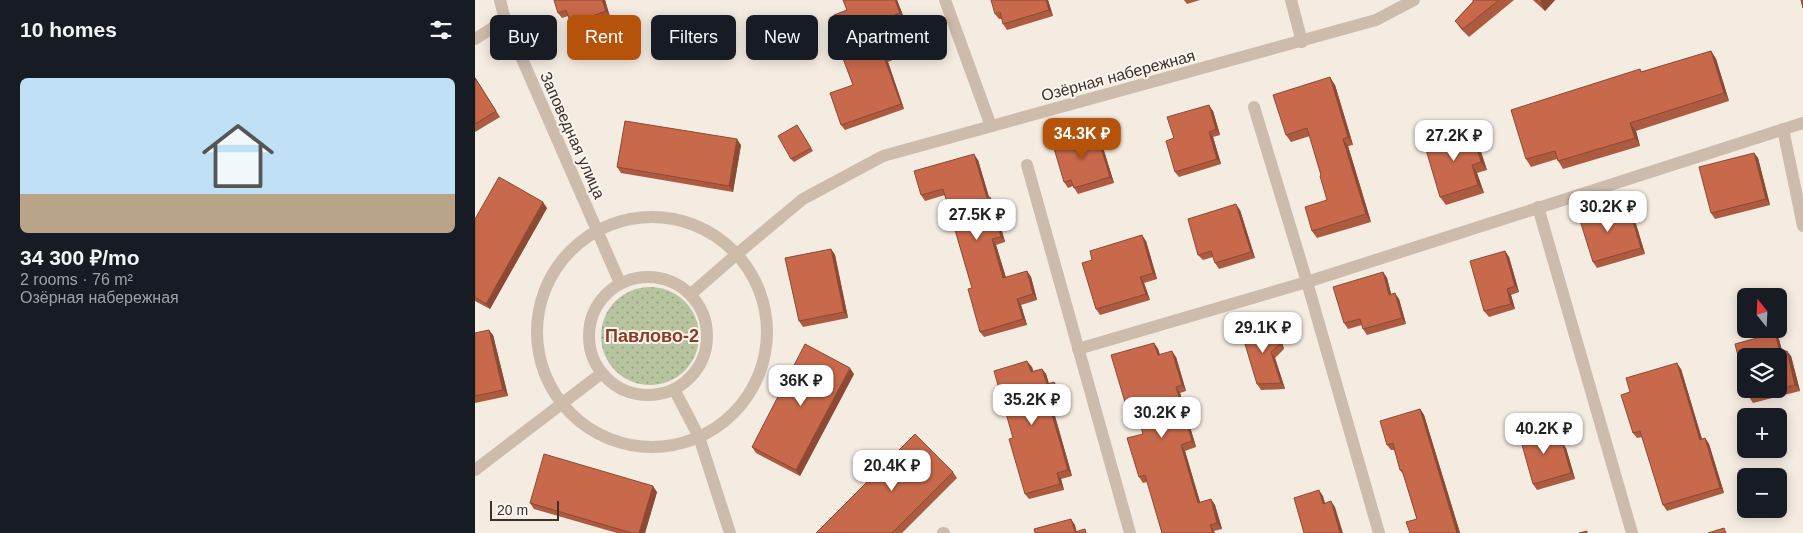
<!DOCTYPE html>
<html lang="en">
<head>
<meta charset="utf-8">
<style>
	body { margin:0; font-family:Helvetica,sans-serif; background:#20242c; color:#f1f3f6; height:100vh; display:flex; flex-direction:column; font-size:19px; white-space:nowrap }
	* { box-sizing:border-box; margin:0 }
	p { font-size:16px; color:#9ea1a6 }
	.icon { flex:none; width:28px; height:28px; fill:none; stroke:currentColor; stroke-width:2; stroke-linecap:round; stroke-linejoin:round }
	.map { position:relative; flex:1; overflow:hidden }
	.details { display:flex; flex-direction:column; background:#171b24; width:475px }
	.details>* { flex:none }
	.banner { position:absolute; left:15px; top:15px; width:475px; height:45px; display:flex; gap:10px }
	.needle { width:32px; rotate:342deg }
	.tools { position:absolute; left:1262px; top:288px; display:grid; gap:10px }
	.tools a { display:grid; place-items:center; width:50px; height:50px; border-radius:8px; background:#171b24; box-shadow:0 2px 12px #0003; font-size:25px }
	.scale { position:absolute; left:15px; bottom:12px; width:69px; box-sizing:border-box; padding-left:5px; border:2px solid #3b302b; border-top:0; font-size:14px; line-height:18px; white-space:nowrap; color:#3b302b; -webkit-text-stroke:4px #fbf5ee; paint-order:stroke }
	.price { position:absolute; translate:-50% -42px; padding:0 11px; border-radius:10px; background:#fff; color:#222; font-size:16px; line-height:32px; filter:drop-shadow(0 1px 2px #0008) }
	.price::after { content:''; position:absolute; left:50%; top:30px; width:15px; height:11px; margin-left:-8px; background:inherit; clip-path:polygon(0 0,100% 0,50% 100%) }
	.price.current { background:#b45309; color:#fff }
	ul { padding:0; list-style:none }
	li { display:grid; align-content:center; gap:10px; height:265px; padding:0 20px }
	li span { display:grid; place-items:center; height:155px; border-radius:8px; color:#555 }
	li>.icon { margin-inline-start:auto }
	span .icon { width:90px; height:90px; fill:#fffc; stroke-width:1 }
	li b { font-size:21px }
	h2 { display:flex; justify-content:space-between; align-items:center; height:60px; padding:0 20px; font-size:21px }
	.chip { padding:0 18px; border-radius:8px; background:#171b24; box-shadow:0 2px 12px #0003; font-size:18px; line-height:45px }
	.chip.current { background:#b45309; color:#fff }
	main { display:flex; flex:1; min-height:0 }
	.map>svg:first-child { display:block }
	.grass { fill:url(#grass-dots) }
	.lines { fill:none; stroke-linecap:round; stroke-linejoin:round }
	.lane { stroke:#cdbbac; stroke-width:12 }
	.street { stroke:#cdbbac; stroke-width:12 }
	.wall { fill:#ac5a40 }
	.shaded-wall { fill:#8c4a34 }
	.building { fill:#c8694b; stroke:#8c4a34 }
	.labels { text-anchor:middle; stroke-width:4; stroke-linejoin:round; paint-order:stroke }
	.street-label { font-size:16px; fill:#3b302b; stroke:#fbf5ee }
	.neighbourhood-label { font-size:18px; font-weight:bold; fill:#8c3b22; stroke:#fbf5ee }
</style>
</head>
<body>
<main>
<section class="details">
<h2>10 homes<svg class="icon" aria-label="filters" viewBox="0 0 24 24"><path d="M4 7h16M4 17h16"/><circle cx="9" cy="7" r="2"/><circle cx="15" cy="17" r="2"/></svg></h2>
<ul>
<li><span style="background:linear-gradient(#bfe0f5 75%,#b9a48a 0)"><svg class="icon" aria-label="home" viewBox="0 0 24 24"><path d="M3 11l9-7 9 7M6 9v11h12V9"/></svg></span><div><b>34 300 ₽/mo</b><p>2 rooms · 76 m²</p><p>Озёрная набережная</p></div></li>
</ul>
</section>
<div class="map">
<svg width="1328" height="533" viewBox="0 0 1328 533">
	<defs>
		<pattern id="grass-dots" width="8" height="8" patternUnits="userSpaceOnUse" patternTransform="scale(1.25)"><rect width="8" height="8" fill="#b8c4a0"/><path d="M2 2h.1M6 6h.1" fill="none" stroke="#97a083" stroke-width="1.8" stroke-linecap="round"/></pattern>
	</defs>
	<rect width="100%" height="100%" fill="#f4ebe1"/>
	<circle class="grass" cx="175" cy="336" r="49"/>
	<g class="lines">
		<g class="lane">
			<path d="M816,0L827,42"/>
			<path d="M779,107L832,282L904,533"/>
			<path d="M1308,129L1328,226"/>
			<path d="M552,165L655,533"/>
			<path d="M1063,207L1157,533"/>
			<path d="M603,349L832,282L1328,123"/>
			<path d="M468,533H469"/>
		</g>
		<g class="street">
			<path d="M25,0L30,20L145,283"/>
			<path d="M470,0L516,126"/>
			<path d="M0,39L30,20"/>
			<circle cx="177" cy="332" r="115"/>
			<circle cx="173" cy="336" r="59"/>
			<path d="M216,294L262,254L328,199L408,156L901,20L939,0"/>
			<path d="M199,389L224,437L255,533"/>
			<path d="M0,470L127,373"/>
		</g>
	</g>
	<g class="wall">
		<path d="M79,0H130L135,17L100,30L96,24L93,16L87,18L83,13Z"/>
		<path d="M422,0L429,18L415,23L427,56L413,62L429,109L370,130L366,125L378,85L369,43Z"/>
		<path d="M573,0L578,16L532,30L528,24L527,19H524L520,14Z"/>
		<path d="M709,0H725L712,4Z"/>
		<path d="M997,0H1039L994,37L986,29L980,21L998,1Z"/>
		<path d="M1058,0H1080L1070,11Z"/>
		<path d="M1236,51L1241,59L1254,101L1161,131L1165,146L1088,169L1082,159L1056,167L1051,159L1165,69L1167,72Z"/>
		<path d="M0,77L25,117L0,132Z"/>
		<path d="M860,85L878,145L873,146L896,222L842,238L837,231L852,200L846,175L835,136L816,142L811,135Z"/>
		<path d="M738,111L745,135L738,137L746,164L704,177L700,172L699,138Z"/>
		<path d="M322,125L338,151L319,162L316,159Z"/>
		<path d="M996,129L1001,137L1012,170L1002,173L1009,193L971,205L965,197Z"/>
		<path d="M621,132L625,138L639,183L603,194L598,186L593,188L589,182Z"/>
		<path d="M266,145L258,192L146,173L142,167Z"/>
		<path d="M1279,153L1283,158L1295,205L1240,219L1236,213Z"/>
		<path d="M503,160L514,197L519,203L530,242L521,245L531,278L552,271L556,277L562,300L546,305L552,325L509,337L505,332L497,288L470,195L450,201L446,195Z"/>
		<path d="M72,208L15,309L0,301V219Z"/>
		<path d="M1145,208L1149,220L1157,218L1161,224L1170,254L1122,268L1118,262Z"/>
		<path d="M765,210L780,258L744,269L740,263L738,257L728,260L723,255Z"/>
		<path d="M671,241L682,279L669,283L675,300L625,315L621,309Z"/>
		<path d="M356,249L360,255L373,318L328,327L324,321Z"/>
		<path d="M1030,251L1034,257L1044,292L1036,295L1040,309L1014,317L1009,311Z"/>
		<path d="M908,272L912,278L916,294L924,299L931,324L892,335L888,329L887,325L873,329L869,323Z"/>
		<path d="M799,324L803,330L809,349L800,358L810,389L786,390L782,384Z"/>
		<path d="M0,333L18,335L33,396L0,403Z"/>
		<path d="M1300,333L1304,339L1307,352L1316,356L1325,391L1278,403L1274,397Z"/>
		<path d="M679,343L683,349L685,355L701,357L711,391L705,393L721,447L710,451L725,502L736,499L740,505L747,529L739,531L672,482L668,483L664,477L668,434L660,406L654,408L650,402Z"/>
		<path d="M557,367L558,371L567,369L571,374L574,384L579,382L584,388L589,406L578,409L597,476L586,479L589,490L554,499L550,494L538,438Z"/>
		<path d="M1206,369L1227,439L1230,438L1234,444L1249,493L1192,511L1188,505L1167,437L1162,438L1158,433L1155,392Z"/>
		<path d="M379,374L325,476L281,453L277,447Z"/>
		<path d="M945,409L949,415L985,533H935L942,519L928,474L925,470L919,450H916L912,445Z"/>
		<path d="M1076,431L1080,444L1091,448L1100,479L1062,490L1058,484Z"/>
		<path d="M478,472L482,478L427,533H341Z"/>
		<path d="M182,492L170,533H142L59,509L55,503Z"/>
	</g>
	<g class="shaded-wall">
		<path d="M127,0H130L135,17L131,11Z"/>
		<path d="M420,0H422L429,18L425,13Z"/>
		<path d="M571,0H573L578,16L574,10Z"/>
		<path d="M1067,0H1080L1070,11L1065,3Z"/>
		<path d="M412,18L415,23L427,56L424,52Z"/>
		<path d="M1236,51L1241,59L1254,101L1249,93Z"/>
		<path d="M409,57L413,62L429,109L426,104Z"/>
		<path d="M855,77L860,85L878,145L873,137Z"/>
		<path d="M734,105L738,111L745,135L741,129Z"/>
		<path d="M1155,123L1161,131L1165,146L1160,138Z"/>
		<path d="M996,129L1001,137L1012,170L1006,162Z"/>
		<path d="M621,132L625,138L639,183L635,177Z"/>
		<path d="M734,132L738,137L746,164L742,159Z"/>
		<path d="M262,139L266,145L258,192L254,186Z"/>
		<path d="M868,139L873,146L896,222L891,214Z"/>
		<path d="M1279,153L1283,158L1295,205L1291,199Z"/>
		<path d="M499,154L503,160L516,204L512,198Z"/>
		<path d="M997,165L1002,173L1009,193L1003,185Z"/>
		<path d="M515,197L519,203L530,242L526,237Z"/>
		<path d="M68,202L72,208L15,309L11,304Z"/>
		<path d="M1141,202L1145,208L1151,227L1146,221Z"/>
		<path d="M761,204L765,210L780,258L776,252Z"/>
		<path d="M1157,218L1161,224L1170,254L1166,248Z"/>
		<path d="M667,235L671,241L682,279L678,273Z"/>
		<path d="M517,239L521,245L533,284L528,278Z"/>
		<path d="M356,249L360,255L373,318L369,312Z"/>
		<path d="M1030,251L1034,257L1044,292L1040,286Z"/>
		<path d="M552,271L556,277L562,300L558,294Z"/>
		<path d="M908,272L912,278L918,301L914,295Z"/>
		<path d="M665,277L669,283L675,300L671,294Z"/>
		<path d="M1032,289L1036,295L1040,309L1036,304Z"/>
		<path d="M920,293L924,299L931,324L927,318Z"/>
		<path d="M542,299L546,305L552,325L548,319Z"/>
		<path d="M799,324L803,330L809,349L805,344Z"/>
		<path d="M14,330L18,335L33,396L28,390Z"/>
		<path d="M1300,333L1304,339L1309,358L1305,352Z"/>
		<path d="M679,343L683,349L687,361L683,355Z"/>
		<path d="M697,351L701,357L711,391L707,385Z"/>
		<path d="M1312,351L1316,356L1325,391L1320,385Z"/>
		<path d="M796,352L800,358L810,389L806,383Z"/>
		<path d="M552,361L557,367L560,378L556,372Z"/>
		<path d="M1202,363L1206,369L1229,446L1225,440Z"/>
		<path d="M375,368L379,374L325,476L321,470Z"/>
		<path d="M567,369L571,374L576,390L572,384Z"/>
		<path d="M579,382L584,388L589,406L585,400Z"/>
		<path d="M701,387L705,393L721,447L717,441Z"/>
		<path d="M574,404L578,409L597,476L593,470Z"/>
		<path d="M945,409L949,415L985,533H982Z"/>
		<path d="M1072,425L1076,431L1082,451L1078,445Z"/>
		<path d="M1230,438L1234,444L1249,493L1245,488Z"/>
		<path d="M1087,442L1091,448L1100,479L1096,473Z"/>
		<path d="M706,445L710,451L727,509L723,503Z"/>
		<path d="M582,473L586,479L589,490L585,484Z"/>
		<path d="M178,486L182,492L170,533H164Z"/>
		<path d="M844,490L848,496L852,510L848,504Z"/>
		<path d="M736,499L740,505L747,529L742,523Z"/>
		<path d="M856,501L860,507L868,533H865Z"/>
		<path d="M596,519L600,525L602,533H600Z"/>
		<path d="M735,525L739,531L740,533H738Z"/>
	</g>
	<g class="building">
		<path d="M79,0H127L131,11L96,24L91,10L83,13Z"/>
		<path d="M368,0H420L425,13L412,18L424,52L409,57L426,104L366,125L355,93L378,85L363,45L369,43L359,15L372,10Z"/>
		<path d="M516,0H571L574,10L528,24L525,12L520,14Z"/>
		<path d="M998,0H1024L988,29L980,21L999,1Z"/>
		<path d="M1061,0H1067L1065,3Z"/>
		<path d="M1326,0H1328V8Z"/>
		<path d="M1236,51L1249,93L1155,123L1160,138L1083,161L1080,151L1051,159L1036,110L1165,69L1166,72Z"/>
		<path d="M855,77L873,137L868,139L891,214L837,231L830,207L852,200L845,176L846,175L832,128L811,135L798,95Z"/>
		<path d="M0,78L21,111L0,124Z"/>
		<path d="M734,105L741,129L734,132L742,159L700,172L691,141L699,138L692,117Z"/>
		<path d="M150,121L262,139L254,186L142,167Z"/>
		<path d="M322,125L336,148L316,159L303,136Z"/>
		<path d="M996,129L1006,162L997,165L1003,185L965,197L949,143Z"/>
		<path d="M621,132L635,177L599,188L596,180L589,182L578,145Z"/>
		<path d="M1279,153L1291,199L1236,213L1224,167Z"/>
		<path d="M499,154L512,198L515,197L526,237L517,239L528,278L552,271L558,294L542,299L548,319L505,332L493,289L497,288L468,189L446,195L439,171Z"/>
		<path d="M24,177L68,202L11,304L0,297V219Z"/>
		<path d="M1141,202L1146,221L1157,218L1166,248L1118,262L1103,214Z"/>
		<path d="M761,204L776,252L740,263L736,251L723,255L713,219Z"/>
		<path d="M667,235L678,273L665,277L671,294L621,309L607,263L617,260L615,251Z"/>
		<path d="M356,249L369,312L324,321L310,258Z"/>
		<path d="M1030,251L1040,286L1032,289L1036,304L1009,311L995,261Z"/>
		<path d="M908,272L914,295L920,293L927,318L888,329L885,319L869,323L858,287Z"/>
		<path d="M799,324L805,344L796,352L806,383L782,384L767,334Z"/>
		<path d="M14,330L28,390L0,396V333Z"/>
		<path d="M1300,333L1305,352L1312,351L1320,385L1274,397L1272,389H1304V356H1271V388L1260,344Z"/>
		<path d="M679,343L683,355L697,351L707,385L701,387L717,441L706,445L723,503L736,499L742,523L735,525L738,533H687L670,475L664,477L652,438L668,434L658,399L650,402L636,355Z"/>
		<path d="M330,344L375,368L321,470L277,447Z"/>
		<path d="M552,361L556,372L567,369L572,384L579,382L585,400L574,404L593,470L582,473L585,484L550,494L534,439L538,438L519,371Z"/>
		<path d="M1202,363L1225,440L1230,438L1245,488L1188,505L1165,431L1158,433L1146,395L1155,392L1151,378Z"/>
		<path d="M945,409L982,533H935L931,522L942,519L927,470H925L918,443L912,445L905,421Z"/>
		<path d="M1072,425L1078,445L1087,442L1096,473L1058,484L1044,434Z"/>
		<path d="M440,434L478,472L417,533H341Z"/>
		<path d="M69,454L178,486L164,533H157L55,503Z"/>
		<path d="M844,490L848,504L856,501L865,533H829L819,498Z"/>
		<path d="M596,519L600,532L610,529L611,533H560L559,529Z"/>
		<path d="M1249,528L1251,533H1233Z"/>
		<path d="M1112,531V533H1104Z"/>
	</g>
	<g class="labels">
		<g class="street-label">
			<text transform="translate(643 75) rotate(-15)" y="6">Озёрная набережная</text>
			<text transform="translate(98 135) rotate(66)" y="6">Заповедная улица</text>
		</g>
		<g class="neighbourhood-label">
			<text x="177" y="342">Павлово-2</text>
		</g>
	</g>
</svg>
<div class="tools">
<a><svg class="needle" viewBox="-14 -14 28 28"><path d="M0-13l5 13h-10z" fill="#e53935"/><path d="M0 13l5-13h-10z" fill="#9ea1a6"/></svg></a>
<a><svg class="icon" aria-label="layers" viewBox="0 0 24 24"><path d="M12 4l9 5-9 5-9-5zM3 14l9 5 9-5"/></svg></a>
<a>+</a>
<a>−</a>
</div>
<div class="scale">20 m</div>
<b class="price current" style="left:607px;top:160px">34.3K ₽</b>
<b class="price" style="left:979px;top:162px">27.2K ₽</b>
<b class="price" style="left:1133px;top:233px">30.2K ₽</b>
<b class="price" style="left:502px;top:241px">27.5K ₽</b>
<b class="price" style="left:788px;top:354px">29.1K ₽</b>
<b class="price" style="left:326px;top:407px">36K ₽</b>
<b class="price" style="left:557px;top:426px">35.2K ₽</b>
<b class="price" style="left:687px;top:439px">30.2K ₽</b>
<b class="price" style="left:1069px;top:455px">40.2K ₽</b>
<b class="price" style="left:417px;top:492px">20.4K ₽</b>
<div class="banner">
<a class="chip">Buy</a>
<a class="chip current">Rent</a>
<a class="chip">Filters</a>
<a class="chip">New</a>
<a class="chip">Apartment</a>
</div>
</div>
</main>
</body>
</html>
